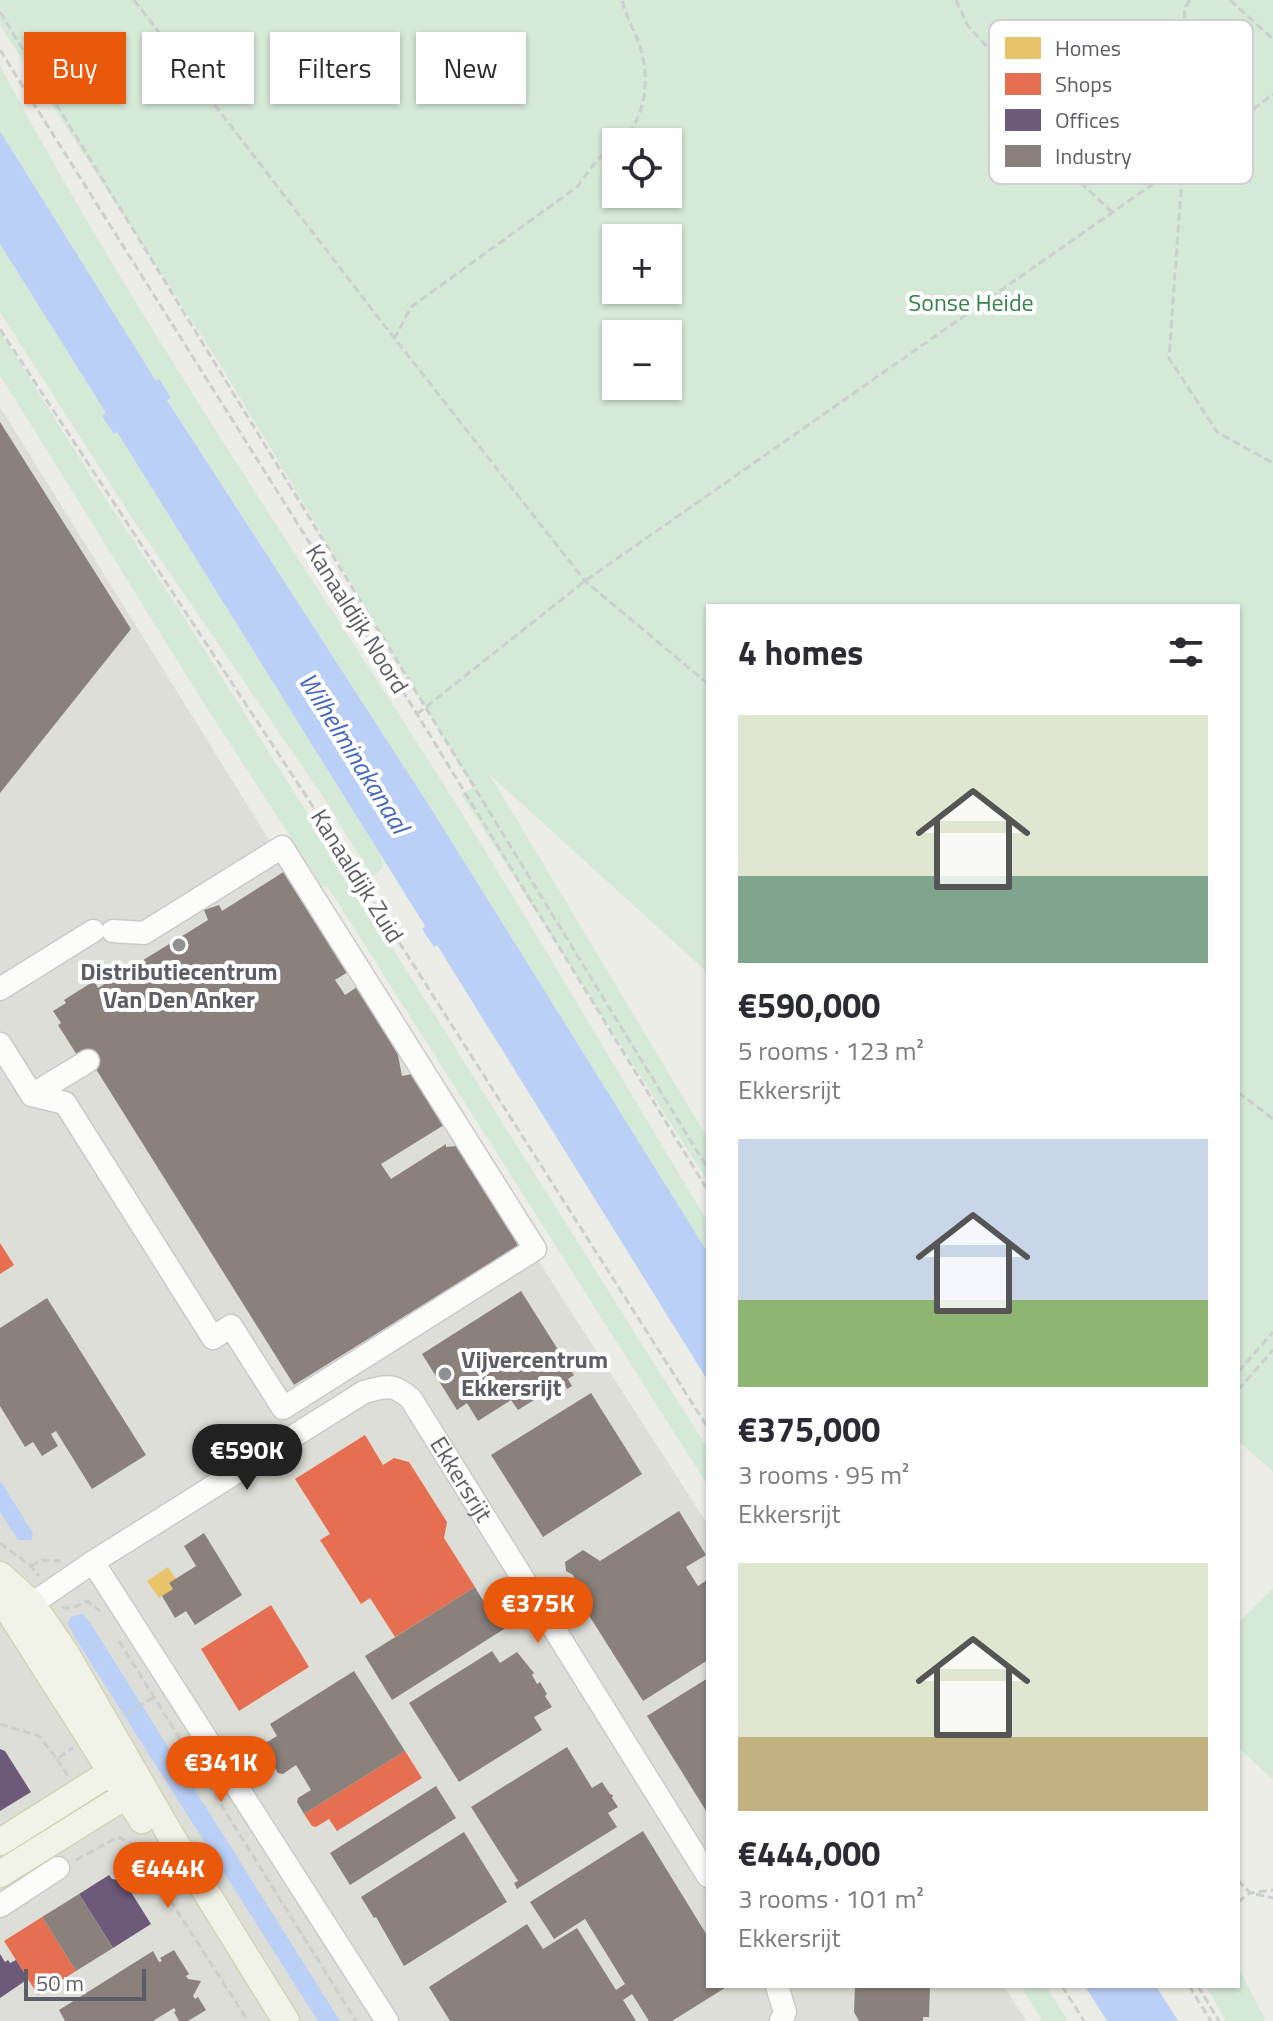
<!DOCTYPE html>
<html lang="en">
<head>
<meta charset="utf-8">
<style>
	body { margin:0; font-family:"Titillium Web",sans-serif; background:#f2f2f3; color:#2b2b33; height:100vh; display:flex; flex-direction:column; font-size:30px; white-space:nowrap }
	* { box-sizing:border-box; margin:0 }
	p { font-size:26px; color:#7c7c81 }
	.icon { flex:none; width:44px; height:44px; fill:none; stroke:currentColor; stroke-width:2; stroke-linecap:round; stroke-linejoin:round }
	.map { position:relative; flex:1; overflow:hidden }
	.side { position:absolute; left:706px; top:604px; width:534px; height:1384px; display:flex; flex-direction:column; background:#fff; border-radius:0px; box-shadow:0 2px 6px #0004 }
	.side>* { flex:none }
	.guide { position:absolute; left:24px; top:32px; width:562px; height:72px; display:flex; gap:16px }
	.controls { position:absolute; left:602px; top:128px; display:grid; gap:16px }
	.controls a { display:grid; place-items:center; width:80px; height:80px; border-radius:0px; background:#fff; box-shadow:0 2px 6px #0004; font-size:40px }
	.scale { position:absolute; left:24px; bottom:20px; width:122px; box-sizing:border-box; padding-left:8px; border:4px solid #5d5e65; border-top:0; font-size:22px; line-height:28px; white-space:nowrap; color:#5d5e65; -webkit-text-stroke:6px #fff; paint-order:stroke }
	.price { position:absolute; translate:-50% -68px; padding:0 18px; border-radius:28px; background:#ea580c; color:#fff; font-size:26px; line-height:52px; filter:drop-shadow(0 2px 4px #0008) }
	.price::after { content:''; position:absolute; left:50%; top:48px; width:24px; height:18px; margin-left:-12px; background:inherit; clip-path:polygon(0 0,100% 0,50% 100%) }
	.price.current { background:#222; color:#fff }
	ul { padding:0; list-style:none }
	li { display:grid; align-content:center; gap:16px; height:424px; padding:0 32px }
	li span { display:grid; place-items:center; height:248px; border-radius:0px; color:#555 }
	li>.icon { margin-inline-start:auto }
	span .icon { width:144px; height:144px; fill:#fffc; stroke-width:1 }
	li b { font-size:34px }
	h2 { display:flex; justify-content:space-between; align-items:center; height:96px; padding:0 32px; font-size:34px }
	.pill { padding:0 28px; border-radius:0px; background:#fff; box-shadow:0 2px 6px #0004; font-size:28px; line-height:72px }
	.pill.current { background:#ea580c; color:#fff }
	.map>svg:first-child { display:block }
	.industrial { fill:#deded8 }
	.green { fill:#d5e9d7; fill-rule:evenodd }
	.water { fill:#bbd0f7 }
	.homes { fill:#e9c46a }
	.shops { fill:#e76f51 }
	.offices { fill:#6d597a }
	.industry { fill:#8a817c }
	.lines { fill:none; stroke-linecap:round; stroke-linejoin:round }
	.minor-casing { stroke:#cacbc9; stroke-width:25 }
	.major-casing { stroke:#d4d3b6; stroke-width:29 }
	.path { stroke:#cbcfce; stroke-width:3; stroke-dasharray:8 4; stroke-linecap:butt }
	.minor { stroke:#fcfcfb; stroke-width:22 }
	.major { stroke:#f2f3e8; stroke-width:26 }
	.poi-dot { fill:#8f9092; stroke:#fff; stroke-width:3 }
	.labels { text-anchor:middle; stroke-width:8; stroke-linejoin:round; paint-order:stroke }
	.park-label { font-size:24px; fill:#35834b; stroke:#fff }
	.street-label { font-size:24px; fill:#5d5e65; stroke:#fff }
	.poi-label { font-size:24px; font-weight:bold; fill:#5d5e65; stroke:#fff }
	.water-label { font-size:26px; font-style:italic; fill:#4767c2; stroke:#fff }
	.key { fill:#fff; stroke:#cecfd1; stroke-width:2 }
	.key-label { font-size:22px; fill:#5d5e65 }
</style>
</head>
<body>
<div class="map">
<svg width="1273" height="2021" viewBox="0 0 1273 2021">
	<rect width="100%" height="100%" fill="#edede7"/>
	<path class="industrial" d="M0,407L296,883L708,1525V1986H1004L1026,2021H0Z"/>
	<g class="green">
		<path d="M0,0H1273V1472L1238,1441V606H708V973L490,775L708,1139V1182L461,794L473,787L223,369L0,25ZM616,142H668V194H616ZM616,238H668V290H616ZM616,334H668V386H616Z"/>
		<path d="M0,66C135,319 298,554 451,796C539,936 622,1080 708,1222V1253L432,810L165,396L0,131Z"/>
		<path d="M0,244L109,418L103,416L114,434V427L381,856L383,867L372,878L326,801L132,518L0,312Z"/>
		<path d="M0,331L101,492L175,603L708,1449V1486L328,887L316,885L315,875L203,702L0,375Z"/>
		<path d="M1273,1588V1780L1238,1747V1623Z"/>
		<path d="M1238,1968L1240,1971L1266,2021H1226L1206,1986H1238Z"/>
		<path d="M1021,1986H1046L1068,2021H1042Z"/>
	</g>
	<g class="water">
		<path d="M0,131L156,381L159,379L171,398L167,400L432,810L708,1253V1381L437,945L434,947L422,929L425,926L117,432L114,434L102,416L106,413L0,244Z"/>
		<path d="M0,1480L33,1533L32,1540H18L0,1512Z"/>
		<path d="M83,1614L91,1624L340,2021H318L77,1641L68,1624L70,1617Z"/>
		<path d="M1085,1986H1156L1178,2021H1107Z"/>
	</g>
	<path class="homes" d="M168,1567L176,1579L169,1583L173,1589L159,1598L147,1581Z"/>
	<g class="shops">
		<path d="M0,1243L14,1265L0,1274Z"/>
		<path d="M365,1435L383,1465L394,1458L409,1462L447,1522L444,1538L475,1587L395,1637L370,1598L361,1604L320,1540L330,1534L295,1479Z"/>
		<path d="M271,1605L309,1667L239,1711L201,1649Z"/>
		<path d="M405,1751L422,1778L337,1831L329,1819L316,1827L312,1826L304,1814Z"/>
		<path d="M42,1917L76,1971L38,1995L4,1941Z"/>
	</g>
	<g class="offices">
		<path d="M0,1749L5,1751L31,1792L0,1811Z"/>
		<path d="M109,1875L112,1879L118,1880L122,1878L151,1924L113,1948L79,1894Z"/>
		<path d="M0,1954L5,1962L8,1960L10,1963L16,1960L28,1979L0,1998Z"/>
	</g>
	<g class="industry">
		<path d="M0,422L131,629L0,793Z"/>
		<path d="M285,871L348,972L335,980L345,995L357,987L397,1050L402,1076L412,1074L444,1125L381,1164L391,1179L446,1144V1147L457,1146L519,1245L294,1385L84,1050L77,1055L58,1025L61,1023L53,1011L66,1003L64,1000L94,981L98,988L208,920L204,910L219,905L222,911Z"/>
		<path d="M521,1291L574,1375L568,1379L572,1386L567,1389L563,1382L518,1410L511,1400L478,1421L467,1403L457,1410L422,1354Z"/>
		<path d="M47,1298L146,1455L92,1489L56,1431L51,1434L58,1446L42,1456L33,1442L25,1447L0,1406V1328Z"/>
		<path d="M591,1393L642,1474L543,1537L491,1455Z"/>
		<path d="M679,1511L706,1555L686,1567L698,1586L708,1579V1660L643,1701L578,1598L585,1594L577,1589L573,1575L566,1571L565,1562L583,1550L600,1561Z"/>
		<path d="M204,1533L242,1595L195,1625L186,1611L175,1618L162,1596L173,1589L169,1583L196,1566L184,1546Z"/>
		<path d="M475,1587L488,1609L504,1612L512,1624L392,1700L365,1656Z"/>
		<path d="M492,1651L500,1663L517,1652L534,1673L532,1675L537,1684L540,1682L547,1694L545,1696L552,1707L534,1717L542,1730L459,1782L409,1703Z"/>
		<path d="M354,1671L405,1751L304,1814L297,1802L298,1798L311,1790L296,1765L283,1774L278,1773L263,1749L264,1744L277,1736L270,1724Z"/>
		<path d="M708,1678V1814L647,1716Z"/>
		<path d="M567,1747L592,1788L602,1782L610,1794L613,1795L612,1798L618,1807L608,1813L617,1827L517,1889L514,1883L518,1881L471,1807Z"/>
		<path d="M436,1786L456,1818L350,1885L330,1853Z"/>
		<path d="M643,1831L708,1937V1986H728L672,2021H649L632,1994L623,2000L636,2021H450L429,1987L527,1924L543,1949L577,1928L616,1990L625,1984L585,1919L554,1939L530,1902Z"/>
		<path d="M464,1832L507,1902L404,1966L376,1917L374,1918L361,1897Z"/>
		<path d="M79,1894L113,1948L76,1971L42,1917Z"/>
		<path d="M174,1950L189,1974L186,1976L188,1979L201,1981L193,1996L195,1999L198,1997L206,2010L188,2021H179L174,2012L176,2011L174,2008L153,2021H65L59,2010L153,1951L159,1962L162,1961L160,1958Z"/>
		<path d="M855,1986H930L929,2017H923V2021H859L854,2012Z"/>
	</g>
	<g class="lines">
		<g class="minor-casing">
			<g id="minor">
				<path d="M0,989L93,931"/>
				<path d="M0,1044L32,1095L65,1103L213,1338L231,1326L283,1408L535,1249L282,847L144,933L113,931"/>
				<path d="M32,1095L88,1061"/>
				<path d="M93,1562L387,2021"/>
				<path id="s1" d="M20,1612L93,1562L364,1392C387,1386 393,1383 411,1399L708,1876"/>
				<path d="M0,1906L58,1868"/>
				<path d="M777,1986L785,2012L781,2021"/>
			</g>
		</g>
		<g class="major-casing">
			<g id="major">
				<path d="M0,1575L32,1604L65,1652L170,1834L286,2021"/>
				<path d="M0,1597L142,1820"/>
				<path d="M0,1842L111,1772L128,1774"/>
				<path d="M0,1874L127,1795L133,1781"/>
			</g>
		</g>
		<g class="path">
			<path d="M134,0L377,316L585,581L708,684"/>
			<path d="M956,0L968,26L1009,71L1020,126L1113,213"/>
			<path d="M1190,0L1184,9L1187,50L1180,78L1185,120L1183,163L1169,358L1217,432L1273,463"/>
			<path d="M1230,0L1273,39"/>
			<path d="M0,12L708,1169"/>
			<path d="M0,50L417,714L708,1191"/>
			<path d="M620,142C645,122 651,78 640,47C635,31 626,17 622,0"/>
			<path d="M0,329L308,799L708,1428"/>
			<path d="M394,339L411,307L577,187L597,160L616,145"/>
			<path d="M417,714L585,581L1183,163L1273,94"/>
			<path d="M1238,1092L1273,1119"/>
			<path d="M1238,1372L1273,1332"/>
			<path d="M1238,1390L1273,1350"/>
			<path d="M0,1543L31,1566L39,1576"/>
			<path d="M31,1566L42,1560L61,1561"/>
			<path d="M62,1608H72L87,1601L100,1611"/>
			<path d="M119,1641L356,2021"/>
			<path d="M127,1714L154,1697"/>
			<path d="M0,1724L39,1736L57,1759L73,1748"/>
			<path d="M57,1759L68,1776"/>
			<path d="M76,1860L118,1837L134,1844L248,2021"/>
			<path d="M1238,1880L1250,1893L1273,1898"/>
			<path d="M1238,1902L1250,1893L1273,1890"/>
			<path d="M1062,1986L1084,2021"/>
			<path d="M1189,1986L1211,2021"/>
			<path d="M1198,1986L1219,2021"/>
		</g>
		<use href="#minor" class="minor"/>
		<use href="#major" class="major"/>
	</g>
	<g class="poi-dot">
		<circle cx="179" cy="945" r="8"/>
		<circle cx="445" cy="1374" r="8"/>
	</g>
	<g class="labels">
		<g class="park-label">
			<text x="971" y="311">Sonse Heide</text>
		</g>
		<g class="street-label">
			<text transform="translate(357 619) rotate(58)" y="8">Kanaaldijk Noord</text>
			<text transform="translate(357 876) rotate(58)" y="8">Kanaaldijk Zuid</text>
			<text dy="8" stroke="none"><textPath href="#s1" startOffset="554">Ekkersrijt</textPath></text>
		</g>
		<g class="poi-label">
			<text x="179" y="980">Distributiecentrum<tspan x="179" dy="28">Van Den Anker</tspan></text>
			<text x="461" y="1368" text-anchor="start">Vijvercentrum<tspan x="461" dy="28">Ekkersrijt</tspan></text>
		</g>
		<g class="water-label">
			<text transform="translate(354 753) rotate(58)" y="9">Wilhelminakanaal</text>
		</g>
	</g>
	<rect x="989" y="20" width="264" height="164" rx="12" class="key"/>
	<rect x="1005" y="37" width="36" height="22" fill="#e9c46a"/>
	<rect x="1005" y="73" width="36" height="22" fill="#e76f51"/>
	<rect x="1005" y="109" width="36" height="22" fill="#6d597a"/>
	<rect x="1005" y="145" width="36" height="22" fill="#8a817c"/>
	<g class="key-label">
		<text x="1055" y="56">Homes</text>
		<text x="1055" y="92">Shops</text>
		<text x="1055" y="128">Offices</text>
		<text x="1055" y="164">Industry</text>
	</g>
</svg>
<div class="controls">
<a><svg class="icon" aria-label="locate" viewBox="0 0 24 24"><circle cx="12" cy="12" r="6"/><path d="M12 2v4M12 18v4M2 12h4M18 12h4"/></svg></a>
<a>+</a>
<a>−</a>
</div>
<div class="scale">50 m</div>
<b class="price current" style="left:247px;top:1492px">€590K</b>
<b class="price" style="left:538px;top:1645px">€375K</b>
<b class="price" style="left:221px;top:1804px">€341K</b>
<b class="price" style="left:168px;top:1910px">€444K</b>
<div class="guide">
<a class="pill current">Buy</a>
<a class="pill">Rent</a>
<a class="pill">Filters</a>
<a class="pill">New</a>
</div>
<section class="side">
<h2>4 homes<svg class="icon" aria-label="filters" viewBox="0 0 24 24"><path d="M4 7h16M4 17h16"/><circle cx="9" cy="7" r="2"/><circle cx="15" cy="17" r="2"/></svg></h2>
<ul>
<li><span style="background:linear-gradient(#dfe7d0 65%,#7fa58c 0)"><svg class="icon" aria-label="home" viewBox="0 0 24 24"><path d="M3 11l9-7 9 7M6 9v11h12V9"/></svg></span><div><b>€590,000</b><p>5 rooms · 123 m²</p><p>Ekkersrijt</p></div></li>
<li><span style="background:linear-gradient(#c9d6e8 65%,#8fb573 0)"><svg class="icon" aria-label="home" viewBox="0 0 24 24"><path d="M3 11l9-7 9 7M6 9v11h12V9"/></svg></span><div><b>€375,000</b><p>3 rooms · 95 m²</p><p>Ekkersrijt</p></div></li>
<li><span style="background:linear-gradient(#dfe7d0 70%,#c2b280 0)"><svg class="icon" aria-label="home" viewBox="0 0 24 24"><path d="M3 11l9-7 9 7M6 9v11h12V9"/></svg></span><div><b>€444,000</b><p>3 rooms · 101 m²</p><p>Ekkersrijt</p></div></li>
</ul>
</section>
</div>
</body>
</html>
